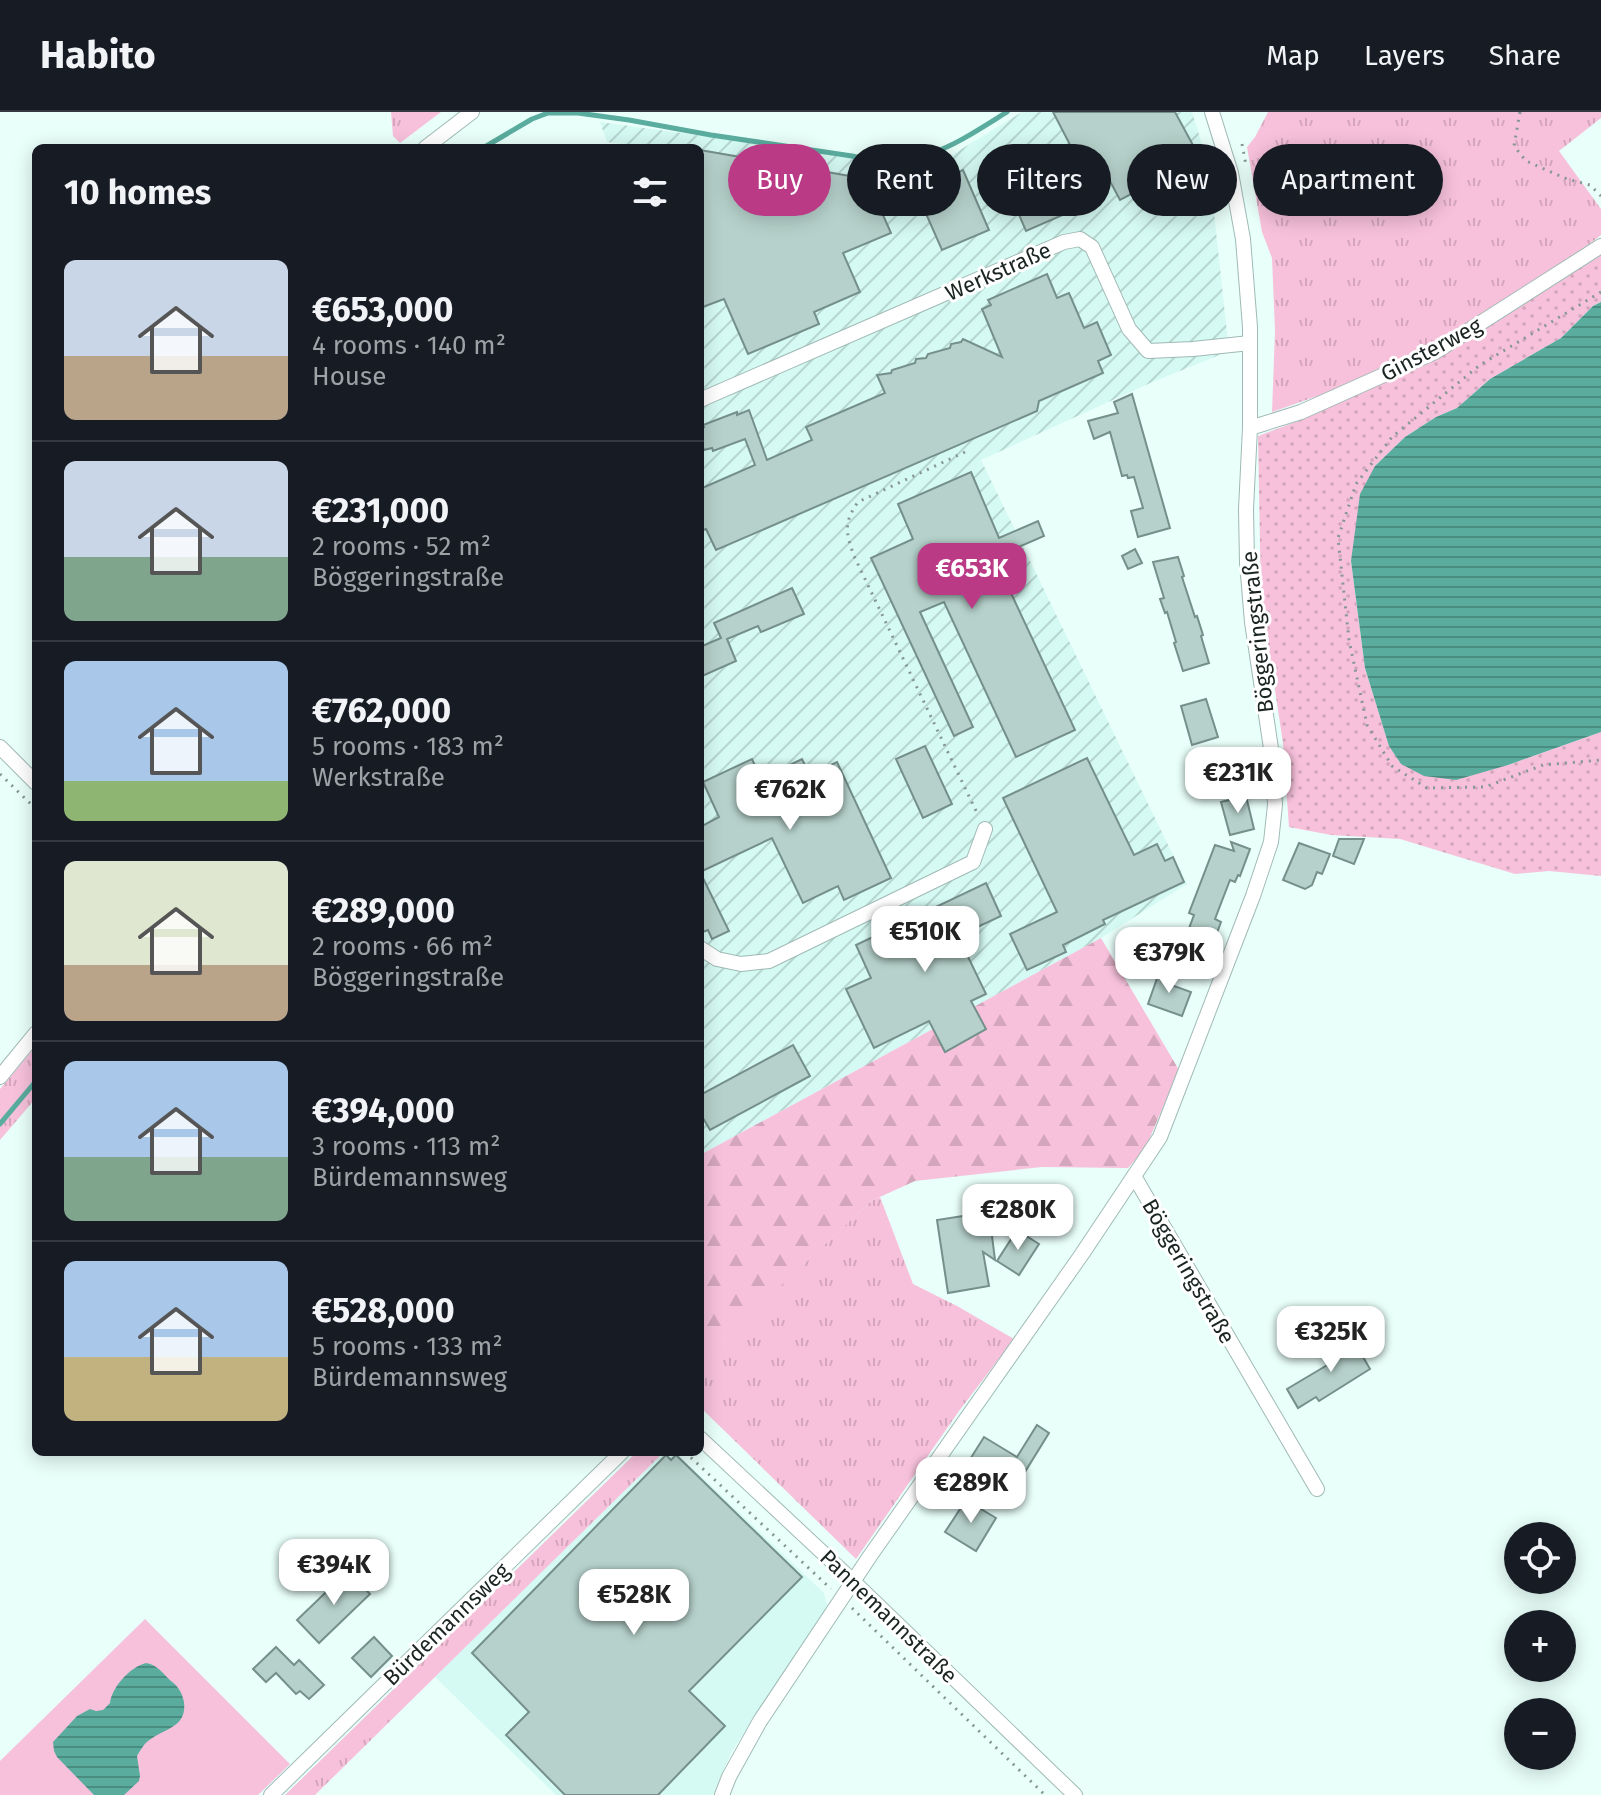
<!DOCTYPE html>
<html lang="en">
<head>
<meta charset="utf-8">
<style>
	body { margin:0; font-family:"Fira Sans",sans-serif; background:#20242c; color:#f1f3f6; height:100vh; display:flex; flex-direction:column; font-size:30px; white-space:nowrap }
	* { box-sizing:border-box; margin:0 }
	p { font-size:26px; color:#9ea1a6 }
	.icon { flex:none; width:44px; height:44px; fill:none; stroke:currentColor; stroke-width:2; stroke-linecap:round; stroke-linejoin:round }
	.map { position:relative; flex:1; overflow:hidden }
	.panel { position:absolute; left:32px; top:32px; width:672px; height:1312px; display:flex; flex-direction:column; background:#171b24; border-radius:12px; box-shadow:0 4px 20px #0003 }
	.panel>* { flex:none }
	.banner { position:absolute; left:728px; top:32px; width:752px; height:72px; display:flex; gap:16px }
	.tools { position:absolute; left:1504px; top:1410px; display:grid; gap:16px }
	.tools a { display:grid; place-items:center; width:72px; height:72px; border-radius:50%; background:#171b24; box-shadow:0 4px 20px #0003; font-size:40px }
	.price { position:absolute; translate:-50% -68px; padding:0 18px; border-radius:16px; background:#fff; color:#222; font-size:26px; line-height:52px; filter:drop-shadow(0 2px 4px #0008) }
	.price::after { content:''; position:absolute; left:50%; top:48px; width:24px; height:18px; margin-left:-12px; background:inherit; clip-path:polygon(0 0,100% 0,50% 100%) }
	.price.current { background:#ba3a86; color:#fff }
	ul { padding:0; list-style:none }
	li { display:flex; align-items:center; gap:24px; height:200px; padding:0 32px }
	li+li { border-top:2px solid #363941 }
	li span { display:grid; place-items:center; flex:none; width:224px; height:160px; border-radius:12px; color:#555 }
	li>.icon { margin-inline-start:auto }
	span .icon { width:96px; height:96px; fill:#fffc; stroke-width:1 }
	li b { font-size:34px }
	h2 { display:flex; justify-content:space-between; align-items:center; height:96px; padding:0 32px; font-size:34px }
	.pill { padding:0 28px; border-radius:36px; background:#171b24; box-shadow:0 4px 20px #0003; font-size:28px; line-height:72px }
	.pill.current { background:#ba3a86; color:#fff }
	header { display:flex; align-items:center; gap:48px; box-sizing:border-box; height:112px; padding:0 40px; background:#171b24; border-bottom:2px solid #363941 }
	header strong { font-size:38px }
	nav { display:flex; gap:44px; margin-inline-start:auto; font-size:28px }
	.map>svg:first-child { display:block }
	.built { fill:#d5faf3 }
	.industrial { fill:url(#industrial-furrows) }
	.grass { fill:url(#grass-tufts) }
	.forest { fill:url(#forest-firs) }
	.park { fill:url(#park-dots) }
	.garden { fill:#f7c1db }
	.water { fill:url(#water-rules) }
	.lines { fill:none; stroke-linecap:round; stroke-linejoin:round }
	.stream { stroke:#5aac9e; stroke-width:5 }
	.building { fill:#b6d1cb; stroke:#758f8a; stroke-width:2 }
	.street-casing { stroke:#a0bab5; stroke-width:16 }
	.path { stroke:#869793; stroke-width:3; stroke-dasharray:2 6; stroke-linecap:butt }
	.street { stroke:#fff; stroke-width:14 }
	.labels { text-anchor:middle; stroke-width:6; stroke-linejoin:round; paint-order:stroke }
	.street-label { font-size:22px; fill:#1a2422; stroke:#fff }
</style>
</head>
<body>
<header>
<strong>Habito</strong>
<nav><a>Map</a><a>Layers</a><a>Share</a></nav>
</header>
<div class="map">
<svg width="1601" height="1683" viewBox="0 0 1601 1683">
	<defs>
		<pattern id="industrial-furrows" width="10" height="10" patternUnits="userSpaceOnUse" patternTransform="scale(2)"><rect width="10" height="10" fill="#d5faf3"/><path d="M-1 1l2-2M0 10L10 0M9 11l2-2" fill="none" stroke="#b6d6d0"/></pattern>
		<pattern id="grass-tufts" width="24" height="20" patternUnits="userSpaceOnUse" patternTransform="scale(2)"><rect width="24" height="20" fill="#f7c1db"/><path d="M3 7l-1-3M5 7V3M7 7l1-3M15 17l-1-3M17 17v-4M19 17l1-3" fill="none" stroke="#d3a6bc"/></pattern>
		<pattern id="forest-firs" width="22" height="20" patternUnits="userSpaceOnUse" patternTransform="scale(2)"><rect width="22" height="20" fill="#f7c1db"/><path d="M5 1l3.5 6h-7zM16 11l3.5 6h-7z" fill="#d3a6bc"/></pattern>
		<pattern id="park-dots" width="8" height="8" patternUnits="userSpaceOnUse" patternTransform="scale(2)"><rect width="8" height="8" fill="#f7c1db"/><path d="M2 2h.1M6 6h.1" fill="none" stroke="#d3a6bc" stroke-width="1.8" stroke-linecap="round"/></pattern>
		<pattern id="water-rules" width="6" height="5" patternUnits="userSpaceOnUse" patternTransform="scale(2)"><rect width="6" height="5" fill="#5aac9e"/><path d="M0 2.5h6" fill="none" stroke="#4a8c80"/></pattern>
	</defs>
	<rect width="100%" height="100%" fill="#e9fffa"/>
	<path class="built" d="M664,1340H675L824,1481L827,1493L824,1500L732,1639L713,1683H556L435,1565Z"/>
	<path class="industrial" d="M1022,0H1192L1209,55L1229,239L1148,272L981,348L1187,772L1101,826L700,1043V36H625L624,32L607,30L600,10L932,55Z"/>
	<g class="grass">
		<path d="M391,0H441L400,31L393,24Z"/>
		<path d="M1268,0H1601V6L1559,39L1601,97V123L1573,145L1453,222L1329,280L1272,300L1275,219L1272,146L1262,120L1247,35L1255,25Z"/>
		<path d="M36,934V986L0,1028V977Z"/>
		<path d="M880,1085L913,1172L957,1194L1014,1227L959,1299L856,1447L700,1295V1249L871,1089Z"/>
		<path d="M637,1340H664L315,1683H285Z"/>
	</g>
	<path class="forest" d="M1101,826L1179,958L1145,1037L1128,1056L1042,1055L915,1069L871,1089L700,1250V1043Z"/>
	<path class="park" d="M1601,142V190L1593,194L1561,226L1490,267L1457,296L1436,305L1405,325L1375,354L1351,449L1365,556L1389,633L1401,652L1508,653L1601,620V764L1549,759L1515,762L1400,727L1331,723L1289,715L1283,631L1261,486L1258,324L1301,308L1444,243Z"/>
	<path class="garden" d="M145,1507L290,1652L258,1683H0V1649Z"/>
	<g class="water">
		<path d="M1601,190V620L1508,653L1456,668L1424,664L1401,652L1389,634L1365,556L1351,449L1360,382L1375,354L1405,325L1436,305L1457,296L1490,267L1561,226L1593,194Z"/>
		<path d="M146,1551C158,1553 162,1561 171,1569C179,1575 182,1581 184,1590C187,1616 164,1616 148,1629C143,1633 140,1639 137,1644L140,1664L139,1669L124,1683H94L57,1645L54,1639L53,1630L77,1604L90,1597L96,1599L103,1598L110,1591C112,1575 130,1555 146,1551Z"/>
	</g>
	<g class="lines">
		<g class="stream">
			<path d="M483,36L532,7L548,1H578L629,8L711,23L852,44C917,60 954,33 1007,0"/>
			<path d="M0,1012L36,969"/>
		</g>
	</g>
	<g class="building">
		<path d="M1053,0H1175L1200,46L1120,88L1094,39L1078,48Z"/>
		<path d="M700,38L867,67L891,121L843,141L860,180L814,200L819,212L748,242L724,187L700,196Z"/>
		<path d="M963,58L989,118L942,138L916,79Z"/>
		<path d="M1026,69L1036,90L1072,74L1081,95L1026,119L1008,77Z"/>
		<path d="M1047,162L1057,186L1069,181L1084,216L1097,210L1111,243L1098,249L1103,261L1039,289L1037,299L716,438L706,417L700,419V377L755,353L745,327L713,339L712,336L704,338L700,326V316L704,315L703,313L737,300V303L749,298L767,348L812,328L806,315L885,281L877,263L891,261L892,258L915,251L916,247L926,246L928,242L950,236L951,232L961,230L963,227L1002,245L982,197L991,193L988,188Z"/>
		<path d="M1132,282L1170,416L1138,425L1131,399L1143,396L1134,365L1128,366L1127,363L1122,364L1110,320L1094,327L1088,309L1118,301L1114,290Z"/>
		<path d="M971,360L999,426L1038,409L1044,424L1005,441L1013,460L1003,464L1075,618L1016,645L944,490L920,500L973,615L954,624L871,446L913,427L898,392Z"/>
		<path d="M1135,437L1142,451L1128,457L1122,444Z"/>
		<path d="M1178,445L1184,464L1182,465L1195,505L1197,504L1203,523L1201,524L1209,551L1183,559L1174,531L1176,530L1167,500L1165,501L1160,487L1164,486L1153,450Z"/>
		<path d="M792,476L804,502L761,520L758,514L727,527L736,549L700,565V535L721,526L714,511Z"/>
		<path d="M1206,587L1218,625L1192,633L1181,594Z"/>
		<path d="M925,634L952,692L923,706L896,647Z"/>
		<path d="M1087,646L1134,743L1157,732L1165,749L1173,745L1184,770L1103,808L1105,812L1063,833L1066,840L1027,858L1010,822L1057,800L1003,686Z"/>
		<path d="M752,647L761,667L802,647L810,663L837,650L891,766L844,788L838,774L803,791L772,726L700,760L729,819L712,827L708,818L700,821V715L719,705L703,670Z"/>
		<path d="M1246,656L1250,671L1233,675L1229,660Z"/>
		<path d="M1246,684L1254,717L1230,723L1221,690Z"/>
		<path d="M1339,727H1364L1354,752L1333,744Z"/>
		<path d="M1231,730L1250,737L1240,764L1238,763L1235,770L1230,768L1215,807L1221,810L1214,829L1188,819L1194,803L1189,801L1215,733L1234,739Z"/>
		<path d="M1299,731L1330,742L1322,762L1317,760L1312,773L1305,777L1283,768Z"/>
		<path d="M986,771L1001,804L958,824L986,882L971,889L986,917L945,940L929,909L874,936L846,877L871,866L856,833Z"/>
		<path d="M1160,858L1174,864L1171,873L1191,880L1182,904L1148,892Z"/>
		<path d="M793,933L810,964L710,1018L700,1001V983Z"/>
		<path d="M989,1100L995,1148L983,1140L989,1174L948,1181L937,1108Z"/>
		<path d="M1017,1118L1039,1132L1019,1163L997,1149Z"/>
		<path d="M1352,1226L1370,1257L1319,1289L1316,1285L1298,1296L1287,1277L1329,1252L1324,1243Z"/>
		<path d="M1037,1313L1049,1321L1012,1381L993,1369L978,1392L952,1376L984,1325L1017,1345Z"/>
		<path d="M666,1343L671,1348L676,1343L802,1465L689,1579L725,1614L658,1683H565L506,1623L529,1600L472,1541Z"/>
		<path d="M966,1388L996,1406L976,1439L945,1420Z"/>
		<path d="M348,1459L370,1482L319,1531L297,1508Z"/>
		<path d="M374,1525L392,1544L371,1565L352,1546Z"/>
		<path d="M276,1535L294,1553L299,1548L324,1573L309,1587L300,1579L296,1582L276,1561L266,1570L253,1557Z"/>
	</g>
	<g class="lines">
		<g class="street-casing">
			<g id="street">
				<path d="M425,36L472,0"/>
				<path d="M700,288L1064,130L1080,127L1092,135L1129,217L1148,239L1193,237L1250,231"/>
				<path d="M1250,316L1301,300L1435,240L1601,134"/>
				<path d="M0,635L36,671"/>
				<path d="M700,836L717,847L741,852L769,849L973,750L985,717"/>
				<path d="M0,965L36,921"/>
				<path d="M1134,1064L1317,1377"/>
				<path d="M700,1326L854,1470L1075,1683"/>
				<path d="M271,1683L622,1340"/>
				<path d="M722,1683L729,1665L760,1609L870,1444L1082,1142L1160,1025L1253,784L1271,730L1275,693L1272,643L1252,510L1247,451L1246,397L1250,316V215L1243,127L1231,61L1212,0"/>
			</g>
		</g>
		<g class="path">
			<path d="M1520,0L1514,34L1526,49L1567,67L1590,73L1601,84"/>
			<path d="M1242,32L1246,53"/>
			<path d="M1601,180L1480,253L1392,325L1356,372L1338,426L1349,528L1367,613L1392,654L1427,676L1485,675L1543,653L1601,648"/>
			<path d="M965,340L858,390C843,411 846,421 854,444L978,703"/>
			<path d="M0,662L36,697"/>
			<path d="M685,1340L831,1477"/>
			<path d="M852,1496L1045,1683"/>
		</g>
		<use href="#street" class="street"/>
	</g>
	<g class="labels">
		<g class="street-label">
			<text transform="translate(998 159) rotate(-24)" y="8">Werkstraße</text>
			<text transform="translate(1431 237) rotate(-28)" y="8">Ginsterweg</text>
			<text transform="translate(1257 520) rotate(-96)" y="8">Böggeringstraße</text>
			<text transform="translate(1189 1159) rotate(60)" y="8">Böggeringstraße</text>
			<text transform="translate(889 1504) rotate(44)" y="8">Pannemannstraße</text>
			<text transform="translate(446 1512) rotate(-44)" y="8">Bürdemannsweg</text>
		</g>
	</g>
</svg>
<div class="tools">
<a><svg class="icon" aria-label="locate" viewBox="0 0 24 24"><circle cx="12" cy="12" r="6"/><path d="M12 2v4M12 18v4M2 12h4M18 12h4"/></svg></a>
<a>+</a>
<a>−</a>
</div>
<b class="price current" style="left:972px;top:499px">€653K</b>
<b class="price" style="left:1238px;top:703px">€231K</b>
<b class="price" style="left:790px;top:720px">€762K</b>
<b class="price" style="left:925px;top:862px">€510K</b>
<b class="price" style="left:1169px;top:883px">€379K</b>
<b class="price" style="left:1018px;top:1140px">€280K</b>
<b class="price" style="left:1331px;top:1262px">€325K</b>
<b class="price" style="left:971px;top:1413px">€289K</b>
<b class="price" style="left:334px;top:1495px">€394K</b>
<b class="price" style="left:634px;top:1525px">€528K</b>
<div class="banner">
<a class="pill current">Buy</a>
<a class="pill">Rent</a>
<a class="pill">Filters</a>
<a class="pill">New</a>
<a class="pill">Apartment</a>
</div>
<section class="panel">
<h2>10 homes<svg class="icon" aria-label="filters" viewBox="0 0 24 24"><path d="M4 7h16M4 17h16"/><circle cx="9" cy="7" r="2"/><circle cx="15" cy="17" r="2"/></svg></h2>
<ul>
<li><span style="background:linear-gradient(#c9d6e8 60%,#b9a48a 0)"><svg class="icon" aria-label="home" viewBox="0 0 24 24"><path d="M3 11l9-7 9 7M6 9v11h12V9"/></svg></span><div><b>€653,000</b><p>4 rooms · 140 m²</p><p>House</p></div></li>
<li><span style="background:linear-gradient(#c9d6e8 60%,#7fa58c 0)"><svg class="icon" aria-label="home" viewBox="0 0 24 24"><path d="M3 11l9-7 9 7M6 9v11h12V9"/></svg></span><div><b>€231,000</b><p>2 rooms · 52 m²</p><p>Böggeringstraße</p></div></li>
<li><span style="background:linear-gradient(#a9c7e8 75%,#8fb573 0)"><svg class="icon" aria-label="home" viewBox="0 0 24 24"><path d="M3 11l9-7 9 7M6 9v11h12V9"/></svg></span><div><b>€762,000</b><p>5 rooms · 183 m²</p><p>Werkstraße</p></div></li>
<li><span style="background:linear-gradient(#dfe7d0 65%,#b9a48a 0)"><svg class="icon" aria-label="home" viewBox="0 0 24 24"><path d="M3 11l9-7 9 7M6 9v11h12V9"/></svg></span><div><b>€289,000</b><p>2 rooms · 66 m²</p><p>Böggeringstraße</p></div></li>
<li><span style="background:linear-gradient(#a9c7e8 60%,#7fa58c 0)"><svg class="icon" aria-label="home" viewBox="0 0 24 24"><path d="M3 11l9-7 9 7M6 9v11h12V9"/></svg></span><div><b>€394,000</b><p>3 rooms · 113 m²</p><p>Bürdemannsweg</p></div></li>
<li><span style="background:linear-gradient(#a9c7e8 60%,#c2b280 0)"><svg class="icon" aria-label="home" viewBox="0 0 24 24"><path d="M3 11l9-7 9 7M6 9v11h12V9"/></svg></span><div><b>€528,000</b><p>5 rooms · 133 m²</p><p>Bürdemannsweg</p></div></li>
</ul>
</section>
</div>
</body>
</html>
